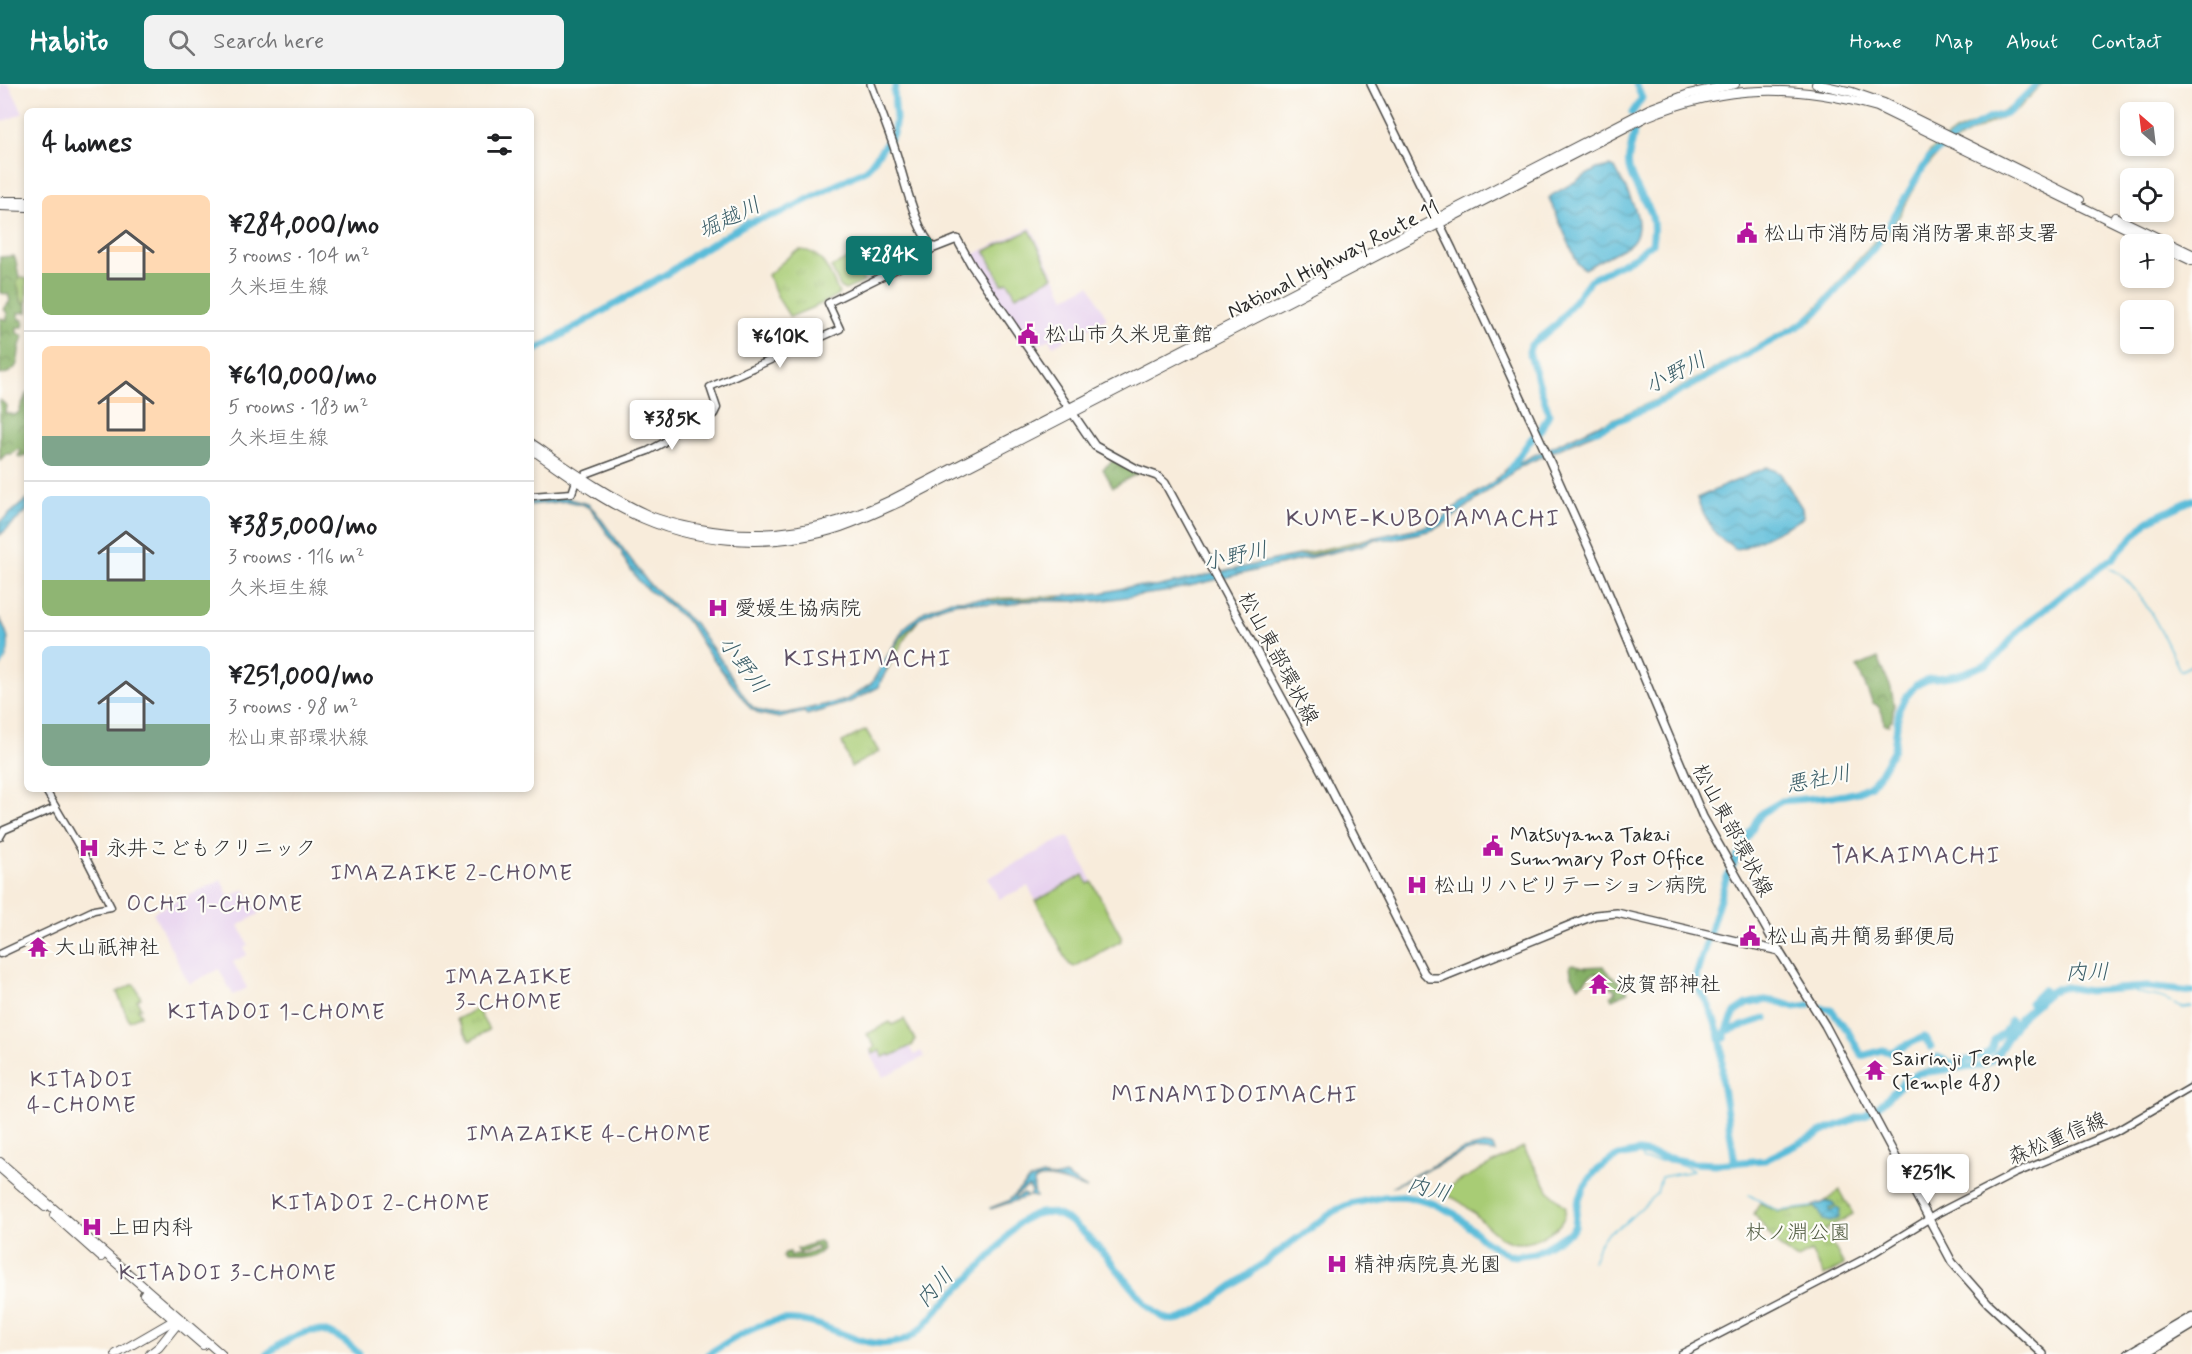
<!DOCTYPE html>
<html lang="en">
<head>
<meta charset="utf-8">
<style>
	body { margin:0; font-family:Mynerve,"Klee One",sans-serif; background:#f2f2f2; color:#202124; height:100vh; display:flex; flex-direction:column; font-size:22px; white-space:nowrap }
	* { box-sizing:border-box; margin:0 }
	p { font-size:20px; color:#757577 }
	.icon { flex:none; width:33px; height:33px; fill:none; stroke:currentColor; stroke-width:2; stroke-linecap:round; stroke-linejoin:round }
	.map { position:relative; flex:1; overflow:hidden }
	.side { position:absolute; left:24px; top:24px; width:510px; height:684px; display:flex; flex-direction:column; background:#fff; border-radius:9px; box-shadow:0 3px 9px #0003 }
	.side>* { flex:none }
	.needle { width:39px; rotate:332deg }
	.tools { position:absolute; left:2120px; top:18px; display:grid; gap:12px }
	.tools a { display:grid; place-items:center; width:54px; height:54px; border-radius:9px; background:#fff; box-shadow:0 3px 9px #0003; font-size:30px }
	.price { position:absolute; translate:-50% -51px; padding:0 14px; border-radius:6px; background:#fff; color:#222; font-size:20px; line-height:39px; filter:drop-shadow(0 2px 3px #0008) }
	.price::after { content:''; position:absolute; left:50%; top:36px; width:18px; height:14px; margin-left:-9px; background:inherit; clip-path:polygon(0 0,100% 0,50% 100%) }
	.price.on { background:#0f766e; color:#fff }
	ul { padding:0; list-style:none }
	li { display:flex; align-items:center; gap:18px; height:150px; padding:0 18px }
	li+li { border-top:2px solid #e0e0e0 }
	li span { display:grid; place-items:center; flex:none; width:168px; height:120px; border-radius:9px; color:#555 }
	li>.icon { margin-inline-start:auto }
	span .icon { width:72px; height:72px; fill:#fffc; stroke-width:1 }
	li b { font-size:26px }
	h2 { display:flex; justify-content:space-between; align-items:center; height:72px; padding:0 18px; font-size:26px }
	header { display:flex; align-items:center; gap:36px; box-sizing:border-box; height:84px; padding:0 30px; background:#0f766e; color:#fff }
	header strong { font-size:28px }
	nav { display:flex; gap:33px; margin-inline-start:auto; font-size:21px }
	.search { width:420px; height:54px; background:#f2f2f2; display:flex; align-items:center; gap:15px; box-sizing:border-box; padding:0 21px; border-radius:9px; color:#757577; font-size:22px }
	.map>svg:first-child { display:block }
	.built { fill:#e7d2ef }
	.grass { fill:#a8cc75; stroke:#6a7c50; stroke-width:1.5 }
	.forest { fill:url(#forest-crowns); stroke:#586e48; stroke-width:1.5 }
	.cemetery { fill:url(#cemetery-stones); stroke:#6a7c50; stroke-width:1.5 }
	.park { fill:url(#park-tufts); stroke:#6a7c50; stroke-width:1.5 }
	.water { fill:url(#water-waves); stroke:#427482; stroke-width:1.5 }
	.lines { fill:none; stroke-linecap:round; stroke-linejoin:round }
	.stream { stroke:#5abcd9; stroke-width:1.5 }
	.river { stroke:#5abcd9; stroke-width:7 }
	.secondary-casing { stroke:#4a4845; stroke-width:9 }
	.primary-casing { stroke:#4a4845; stroke-width:10 }
	.trunk-casing { stroke:#4a4845; stroke-width:10 }
	.motorway-casing { stroke:#4a4845; stroke-width:11 }
	.secondary { stroke:#fff; stroke-width:6 }
	.primary { stroke:#fff; stroke-width:7 }
	.trunk { stroke:#fff; stroke-width:8 }
	.motorway { stroke:#fff; stroke-width:8 }
	.labels { text-anchor:middle; stroke-width:4.5; stroke-linejoin:round; paint-order:stroke }
	.poi-label { font-size:21px; fill:#2b2b2b; stroke:#fdfcf7; text-anchor:start }
	.street-label { font-size:21px; fill:#2b2b2b; stroke:#fdfcf7 }
	.park-label { font-size:21px; fill:#505b41; stroke:#fdfcf7 }
	.water-label { font-size:22px; font-style:italic; fill:#3b5e68; stroke:#fdfcf7 }
	.neighbourhood-label { font-size:22px; letter-spacing:1.5px; fill:#5f5166; stroke:#fdfcf7 }
	.quarter-label { font-size:24px; letter-spacing:1.5px; fill:#5f5166; stroke:#fdfcf7 }
</style>
</head>
<body>
<header>
<strong>Habito</strong>
<div class="search"><svg class="icon" aria-label="search" viewBox="0 0 24 24"><circle cx="10" cy="10" r="6"/><path d="M15 15l6 6"/></svg>Search here</div>
<nav><a>Home</a><a>Map</a><a>About</a><a>Contact</a></nav>
</header>
<div class="map">
<svg width="2192" height="1270" viewBox="0 0 2192 1270">
	<defs>
		<pattern id="forest-crowns" width="20" height="18" patternUnits="userSpaceOnUse" patternTransform="scale(1.5)"><rect width="20" height="18" fill="#86b066"/><path d="M2 6a3 3 0 1 1 6 0M12 15a3 3 0 1 1 6 0" fill="none" stroke="#6e8f54"/></pattern>
		<pattern id="cemetery-stones" width="16" height="16" patternUnits="userSpaceOnUse" patternTransform="scale(1.5)"><rect width="16" height="16" fill="#a8cc75"/><path d="M2 7V4a2 2 0 0 1 4 0v3zM10 15v-3a2 2 0 0 1 4 0v3z" fill="#91af65"/></pattern>
		<pattern id="park-tufts" width="24" height="20" patternUnits="userSpaceOnUse" patternTransform="scale(1.5)"><rect width="24" height="20" fill="#a8cc75"/><path d="M3 7l-1-3M5 7V3M7 7l1-3M15 17l-1-3M17 17v-4M19 17l1-3" fill="none" stroke="#91af65"/></pattern>
		<pattern id="water-waves" width="16" height="10" patternUnits="userSpaceOnUse" patternTransform="scale(1.5)"><rect width="16" height="10" fill="#5abcd9"/><path d="M0 5q4-4 8 0t8 0" fill="none" stroke="#4b99b0"/></pattern>
	</defs>
	<rect width="100%" height="100%" fill="#fdfcf7"/>
	<filter id="ink" filterUnits="userSpaceOnUse"><feTurbulence type="fractalNoise" baseFrequency=".0167" numOctaves="2"/><feDisplacementMap in="SourceGraphic" scale="12" xChannelSelector="R" yChannelSelector="G"/><feConvolveMatrix kernelMatrix="1 2 1 2 8 2 1 2 1" color-interpolation-filters="sRGB"/></filter>
	<filter id="wash" filterUnits="userSpaceOnUse"><feTurbulence type="fractalNoise" baseFrequency=".008" numOctaves="4" result="noise"/><feDisplacementMap in="SourceGraphic" scale="24" xChannelSelector="R" yChannelSelector="G"/><feGaussianBlur stdDeviation="1.35" result="paint"/><feColorMatrix in="noise" values="0 0 0 0 0 0 0 0 0 0 0 0 0 0 0 0 0 1.4 0 .05"/><feComposite in="paint" operator="in"/></filter>
	<g filter="url(#wash)">
		<rect width="100%" height="100%" fill="#f8ecdb"/>
		<g class="built">
			<path d="M0,0H9L23,29L0,39Z"/>
			<path d="M1031,143L1065,213L1090,201L1106,233V235L1053,262L1049,255L1031,265L968,173Z"/>
			<path d="M1066,753H1069L1122,854L1121,857L1074,883L1069,880L1028,802L999,815L988,794Z"/>
			<path d="M221,796L229,813L245,805L259,830L239,841L248,861L244,864L247,871L233,878L247,904L233,911L219,885L189,900L153,828Z"/>
			<path d="M904,935L915,956L910,963L914,971L921,967L924,973L883,993L869,967L875,963L867,950L890,938L892,941Z"/>
		</g>
		<g class="grass">
			<path d="M2033,0H2042L2017,26L1964,52L1939,69L1924,86L1900,131L1883,157L1813,236L1688,306L1605,345L1603,340L1667,311L1804,236L1824,216L1884,146L1931,66L1955,48L2012,23Z"/>
			<path d="M1030,146L1053,193L1016,212L1008,198L1002,200L985,167Z"/>
			<path d="M852,173L864,198L845,206L841,204L831,183Z"/>
			<path d="M1371,454C1353,463 1338,463 1321,468C1312,470 1303,473 1293,472Z"/>
			<path d="M1061,512L1041,516L992,517L986,515Z"/>
			<path d="M918,537L909,548L886,588C890,569 901,548 918,537Z"/>
			<path d="M1083,791L1088,800L1092,798L1122,854L1121,857L1074,883L1069,880L1036,817Z"/>
			<path d="M904,935L915,956L913,961L891,972L890,970L883,973L879,966L873,970L871,966L875,963L867,950L890,938L892,941Z"/>
			<path d="M1523,1063L1549,1107L1566,1123C1565,1138 1558,1144 1545,1151C1494,1182 1483,1115 1437,1109Z"/>
		</g>
		<g class="forest">
			<path d="M14,172L16,177L19,193L17,199L22,219H27V228L18,229L19,234L24,237L23,243H17V249L24,252C13,269 27,286 0,291V234L7,236V229L4,225L10,217L8,210L0,209V173Z"/>
			<path d="M27,308V371L21,374L18,372L21,367L19,365L12,370H6L0,376V316L6,321L5,329L15,331L19,328Z"/>
			<path d="M1114,376L1140,388L1113,403L1103,385Z"/>
			<path d="M1878,574L1891,604L1894,621L1892,636L1889,638V641L1884,640C1884,632 1881,622 1873,619L1857,583Z"/>
			<path d="M1573,880L1583,883L1604,882C1609,892 1621,897 1628,908L1612,915L1610,912L1616,907L1607,900L1606,895L1596,889C1586,890 1586,900 1578,902L1571,890L1570,881Z"/>
			<path d="M820,1157L823,1165C814,1176 798,1177 785,1176L783,1172L785,1169L790,1168L791,1172L796,1170L804,1171L817,1166L818,1163H812L800,1169L797,1165Z"/>
		</g>
		<path class="cemetery" d="M19,193L27,195V219H22L17,199Z"/>
		<g class="park">
			<path d="M800,166C822,165 832,193 839,210L821,220L790,233L779,216L768,191L793,169Z"/>
			<path d="M866,646L879,668L851,683L842,658Z"/>
			<path d="M134,900L141,914L137,916L141,924L138,925L141,931L129,937L117,908Z"/>
			<path d="M477,925L489,946L470,957L457,935Z"/>
			<path d="M1840,1106L1853,1130L1825,1146L1844,1181L1824,1192L1811,1168L1798,1175C1774,1163 1770,1149 1754,1130L1760,1119L1779,1128L1812,1124L1820,1121Z"/>
		</g>
		<g class="water">
			<path d="M1609,82L1615,84C1625,105 1652,142 1629,161L1584,185L1578,180L1549,114L1552,111L1597,85Z"/>
			<path d="M1602,339L1606,345L1583,354L1521,382L1444,440L1432,446L1394,455H1376L1360,462L1164,508L1097,517H1023C1006,524 986,519 968,518C942,517 917,533 901,553C893,562 890,576 886,587C884,593 880,597 879,603L850,618L807,631L804,628L779,634L760,630L750,624L704,563L690,540L656,511C642,506 630,484 622,472V468L614,459L591,425L584,421L567,417L531,421V418L569,413V415L588,420L595,427L649,500L694,539L723,579L748,618L754,624L764,628L776,630L788,629L846,616L871,600L904,544L926,526L951,516L986,515L993,517L1058,514L1061,512L1101,509L1133,502L1156,503L1265,478L1293,472L1313,471L1356,460L1371,454L1423,443L1440,436L1461,419L1494,397L1507,384Z"/>
			<path d="M1767,383L1780,389L1802,424L1803,433L1800,436L1743,464L1734,465C1730,459 1724,458 1719,453C1713,447 1698,421 1697,414Z"/>
			<path d="M27,415V427L0,451V438Z"/>
			<path d="M0,535C10,552 12,567 0,584L6,558L0,545Z"/>
			<path d="M1483,1061L1493,1062L1495,1068L1474,1066L1465,1068L1391,1103L1463,1066Z"/>
			<path d="M1042,1091L1054,1094L1065,1091L1087,1105C1080,1103 1039,1085 1034,1099C1033,1103 1035,1110 1036,1113L1029,1112L1032,1107L1028,1103L1015,1112L1016,1114L1024,1110L1027,1113L991,1125L990,1124L1008,1117L1028,1097Z"/>
			<path d="M1825,1118H1832L1835,1121L1829,1124L1830,1128L1837,1123L1840,1125L1839,1134L1830,1138L1823,1136L1819,1126L1813,1122Z"/>
		</g>
		<g class="lines">
			<g class="stream">
				<path d="M2109,484C2139,496 2167,558 2180,587L2192,581"/>
				<path d="M2131,905C2147,915 2156,908 2171,918"/>
				<path d="M2174,920L2183,924L2192,923"/>
				<path d="M1749,1111L1778,1127L1812,1123"/>
				<path d="M1593,1178L1599,1160L1607,1149L1624,1140L1657,1109L1661,1093L1693,1087C1681,1076 1658,1077 1643,1076L1639,1068"/>
			</g>
			<g class="river">
				<path d="M1632,29L1642,14L1636,0"/>
				<path d="M531,269L673,186L693,171L747,139L781,129L867,85L893,50L896,35L894,8L896,0"/>
				<path d="M1597,346L1670,313L1802,240L1817,228L1876,162L1929,74L1955,53L1988,35L2009,28L2037,0"/>
				<path d="M1510,385L1531,355L1541,345L1549,330L1529,268L1531,261L1558,239L1590,196L1636,172L1652,159C1659,121 1639,118 1630,88C1625,74 1634,59 1634,46"/>
				<path d="M0,545C6,558 6,566 0,579"/>
				<path d="M2030,919L2043,906"/>
				<path d="M1822,924L1831,925L1847,946"/>
				<path d="M1727,947L1766,934"/>
				<path d="M1849,949L1862,972L1882,966L1890,968"/>
				<path d="M1725,954V950L1735,928L1747,920L1765,916L1779,918L1795,923L1809,921"/>
				<path d="M1893,967L1924,953L1931,963"/>
				<path d="M1938,973L1951,979L1973,975L1985,971L1991,966L1994,956L2004,949L2011,936"/>
				<path d="M1735,1079L1722,998V966L1719,949L1708,920L1700,908L1696,892L1726,795L1756,737L1763,728L1782,717L1845,711L1857,708L1871,701L1879,691L1894,665L1899,625L1905,614L1916,601L1929,595L1957,591L1987,580L1998,571L2021,544L2063,510L2113,474L2149,436L2192,416"/>
				<path d="M267,1270C302,1243 326,1235 359,1270"/>
				<path d="M708,1270C730,1257 756,1239 782,1236C823,1231 860,1270 901,1257C919,1252 933,1231 945,1218C963,1200 982,1182 999,1163C1007,1153 1013,1142 1023,1136C1033,1129 1047,1126 1058,1131C1084,1140 1127,1198 1147,1221C1169,1243 1180,1238 1204,1223L1334,1127L1350,1120L1384,1113L1398,1112L1419,1115L1432,1119L1455,1130L1486,1158L1503,1168L1514,1172L1535,1169L1571,1148L1575,1142L1577,1121L1584,1103L1595,1088L1611,1076L1619,1072L1639,1068L1694,1079L1717,1080L1765,1076L1831,1044L1865,1031L1879,1022L1906,996L1919,989L1981,982L1995,974L2020,934L2050,908L2058,904L2066,903L2088,907L2148,903L2192,908"/>
			</g>
		</g>
	</g>
	<g filter="url(#ink)">
		<g class="lines">
			<g class="secondary-casing">
				<g id="secondary">
					<path d="M531,412L572,409L576,397L586,390L648,367L663,359L675,347L714,330L717,324L710,303L840,245L828,219L919,174L934,164"/>
					<path d="M0,753L4,746L55,724"/>
					<path d="M0,870L94,826L111,823L87,776L45,705"/>
					<path d="M1681,1270L1862,1176L1940,1128L2014,1090L2115,1048L2192,1003"/>
				</g>
			</g>
			<g class="primary-casing">
				<g id="primary">
					<path d="M871,0C878,19 885,38 892,57C902,84 914,146 934,164L957,155L972,182L1095,362L1137,385L1157,392L1165,399L1322,688L1424,889L1429,894H1440L1595,831L1617,829L1779,867"/>
					<path d="M1371,0L1452,165L1542,360L1600,489L1703,733L1779,867L1825,941L1952,1178L1988,1219L2043,1270"/>
				</g>
			</g>
			<g class="trunk-casing">
				<g id="trunk">
					<path d="M1816,0L1852,8L1884,19L2080,116"/>
					<path d="M0,117H27"/>
					<path d="M0,122L27,123"/>
					<path d="M2115,133L2192,170"/>
					<path d="M2163,163L2192,177"/>
					<path d="M531,359C569,385 606,412 648,431C664,438 683,442 700,445C768,458 830,445 891,416L1649,25L1689,10L1735,0"/>
					<path d="M531,365C567,390 603,418 644,435C704,461 779,464 841,443C861,436 880,427 900,418L1646,33C1725,0 1795,0 1877,23L2158,160"/>
					<path d="M0,1078L221,1270"/>
					<path d="M0,1084L45,1123"/>
					<path d="M54,1131L101,1173"/>
					<path d="M144,1210L203,1261"/>
					<path d="M116,1270L178,1234"/>
					<path d="M150,1270L159,1263L179,1238"/>
				</g>
			</g>
			<g class="motorway-casing">
				<g id="motorway">
					<path d="M2129,1270L2192,1233"/>
					<path d="M2144,1270L2192,1241"/>
				</g>
			</g>
			<use href="#secondary" class="secondary"/>
			<use href="#primary" class="primary"/>
			<use href="#trunk" class="trunk"/>
			<use href="#motorway" class="motorway"/>
		</g>
	</g>
	<defs>
		<g id="civic-bare" transform="scale(1.62)"><path d="M-.6-6.5H3V-4.5H.6V-3L4-1V1h2V6H-6V1h2V-1L-.6-3ZM-1.2 2.5V6h2.4V2.5Z" fill="#b5179e" stroke="#fdfcf7" stroke-width="2.5" paint-order="stroke"/></g>
		<g id="hospital-bare" transform="scale(1.62)"><path d="M-5-5h3v3.5h4V-5h3V5h-3V1.5h-4V5h-3Z" fill="#b5179e" stroke="#fdfcf7" stroke-width="2.5" paint-order="stroke"/></g>
		<g id="temple-bare" transform="scale(1.62)"><path d="M0-6L5-2H3V0L6.5 2.5H4V6H1.5V3h-3V6H-4V2.5H-6.5L-3 0V-2H-5Z" fill="#b5179e" stroke="#fdfcf7" stroke-width="2.5" paint-order="stroke"/></g>
	</defs>
	<g fill-rule="evenodd">
		<use href="#civic-bare" x="1747" y="149"/>
		<use href="#civic-bare" x="1028" y="250"/>
		<use href="#hospital-bare" x="718" y="524"/>
		<use href="#civic-bare" x="1493" y="762"/>
		<use href="#hospital-bare" x="89" y="764"/>
		<use href="#hospital-bare" x="1417" y="801"/>
		<use href="#civic-bare" x="1750" y="852"/>
		<use href="#temple-bare" x="38" y="863"/>
		<use href="#temple-bare" x="1599" y="900"/>
		<use href="#temple-bare" x="1875" y="986"/>
		<use href="#hospital-bare" x="92" y="1143"/>
		<use href="#hospital-bare" x="1337" y="1180"/>
	</g>
	<g class="labels">
		<g class="poi-label">
			<text x="1764" y="156">松山市消防局南消防署東部支署</text>
			<text x="1045" y="257">松山市久米児童館</text>
			<text x="735" y="531">愛媛生協病院</text>
			<text x="1510" y="757">Matsuyama Takai<tspan x="1510" dy="24">Summary Post Office</tspan></text>
			<text x="106" y="771">永井こどもクリニック</text>
			<text x="1434" y="808">松山リハビリテーション病院</text>
			<text x="1767" y="859">松山高井簡易郵便局</text>
			<text x="55" y="870">大山祇神社</text>
			<text x="1616" y="907">波賀部神社</text>
			<text x="1892" y="981">Sairinji Temple<tspan x="1892" dy="24">(Temple 48)</tspan></text>
			<text x="109" y="1150">上田内科</text>
			<text x="1354" y="1187">精神病院真光園</text>
		</g>
		<g class="street-label">
			<text transform="translate(1333 175) rotate(-27)" y="7">National Highway Route 11</text>
			<text transform="translate(1279 574) rotate(62)" y="7">松山東部環状線</text>
			<text transform="translate(1733 746) rotate(62)" y="7">松山東部環状線</text>
			<text transform="translate(2057 1054) rotate(-23)" y="7">森松重信線</text>
		</g>
		<g class="park-label">
			<text x="1798" y="1155">杖ノ淵公園</text>
		</g>
		<g class="water-label">
			<text transform="translate(729 133) rotate(-26)" y="8">堀越川</text>
			<text transform="translate(1675 288) rotate(-27)" y="8">小野川</text>
			<text transform="translate(1235 471) rotate(-12)" y="8">小野川</text>
			<text transform="translate(744 580) rotate(53)" y="8">小野川</text>
			<text transform="translate(1818 694) rotate(-11)" y="8">悪社川</text>
			<text transform="translate(2087 887) rotate(-1)" y="8">内川</text>
			<text transform="translate(1429 1104) rotate(15)" y="8">内川</text>
			<text transform="translate(934 1203) rotate(-47)" y="8">内川</text>
		</g>
		<g class="neighbourhood-label">
			<text x="452" y="796">IMAZAIKE 2-CHOME</text>
			<text x="215" y="827">OCHI 1-CHOME</text>
			<text x="509" y="900">IMAZAIKE<tspan x="509" dy="25">3-CHOME</tspan></text>
			<text x="277" y="935">KITADOI 1-CHOME</text>
			<text x="82" y="1003">KITADOI<tspan x="82" dy="25">4-CHOME</tspan></text>
			<text x="589" y="1057">IMAZAIKE 4-CHOME</text>
			<text x="381" y="1126">KITADOI 2-CHOME</text>
			<text x="228" y="1196">KITADOI 3-CHOME</text>
		</g>
		<g class="quarter-label">
			<text x="1423" y="442">KUME-KUBOTAMACHI</text>
			<text x="868" y="582">KISHIMACHI</text>
			<text x="1916" y="779">TAKAIMACHI</text>
			<text x="1235" y="1018">MINAMIDOIMACHI</text>
		</g>
	</g>
</svg>
<div class="tools">
<a><svg class="needle" viewBox="-14 -14 28 28"><path d="M0-13l5 13h-10z" fill="#e53935"/><path d="M0 13l5-13h-10z" fill="#757577"/></svg></a>
<a><svg class="icon" aria-label="locate" viewBox="0 0 24 24"><circle cx="12" cy="12" r="6"/><path d="M12 2v4M12 18v4M2 12h4M18 12h4"/></svg></a>
<a>+</a>
<a>−</a>
</div>
<b class="price on" style="left:889px;top:203px">¥284K</b>
<b class="price" style="left:780px;top:285px">¥610K</b>
<b class="price" style="left:672px;top:367px">¥385K</b>
<b class="price" style="left:1928px;top:1121px">¥251K</b>
<section class="side">
<h2>4 homes<svg class="icon" aria-label="filters" viewBox="0 0 24 24"><path d="M4 7h16M4 17h16"/><circle cx="9" cy="7" r="2"/><circle cx="15" cy="17" r="2"/></svg></h2>
<ul>
<li><span style="background:linear-gradient(#ffd9b3 65%,#8fb573 0)"><svg class="icon" aria-label="home" viewBox="0 0 24 24"><path d="M3 11l9-7 9 7M6 9v11h12V9"/></svg></span><div><b>¥284,000/mo</b><p>3 rooms · 104 m²</p><p>久米垣生線</p></div></li>
<li><span style="background:linear-gradient(#ffd9b3 75%,#7fa58c 0)"><svg class="icon" aria-label="home" viewBox="0 0 24 24"><path d="M3 11l9-7 9 7M6 9v11h12V9"/></svg></span><div><b>¥610,000/mo</b><p>5 rooms · 183 m²</p><p>久米垣生線</p></div></li>
<li><span style="background:linear-gradient(#bfe0f5 70%,#8fb573 0)"><svg class="icon" aria-label="home" viewBox="0 0 24 24"><path d="M3 11l9-7 9 7M6 9v11h12V9"/></svg></span><div><b>¥385,000/mo</b><p>3 rooms · 116 m²</p><p>久米垣生線</p></div></li>
<li><span style="background:linear-gradient(#bfe0f5 65%,#7fa58c 0)"><svg class="icon" aria-label="home" viewBox="0 0 24 24"><path d="M3 11l9-7 9 7M6 9v11h12V9"/></svg></span><div><b>¥251,000/mo</b><p>3 rooms · 98 m²</p><p>松山東部環状線</p></div></li>
</ul>
</section>
</div>
</body>
</html>
